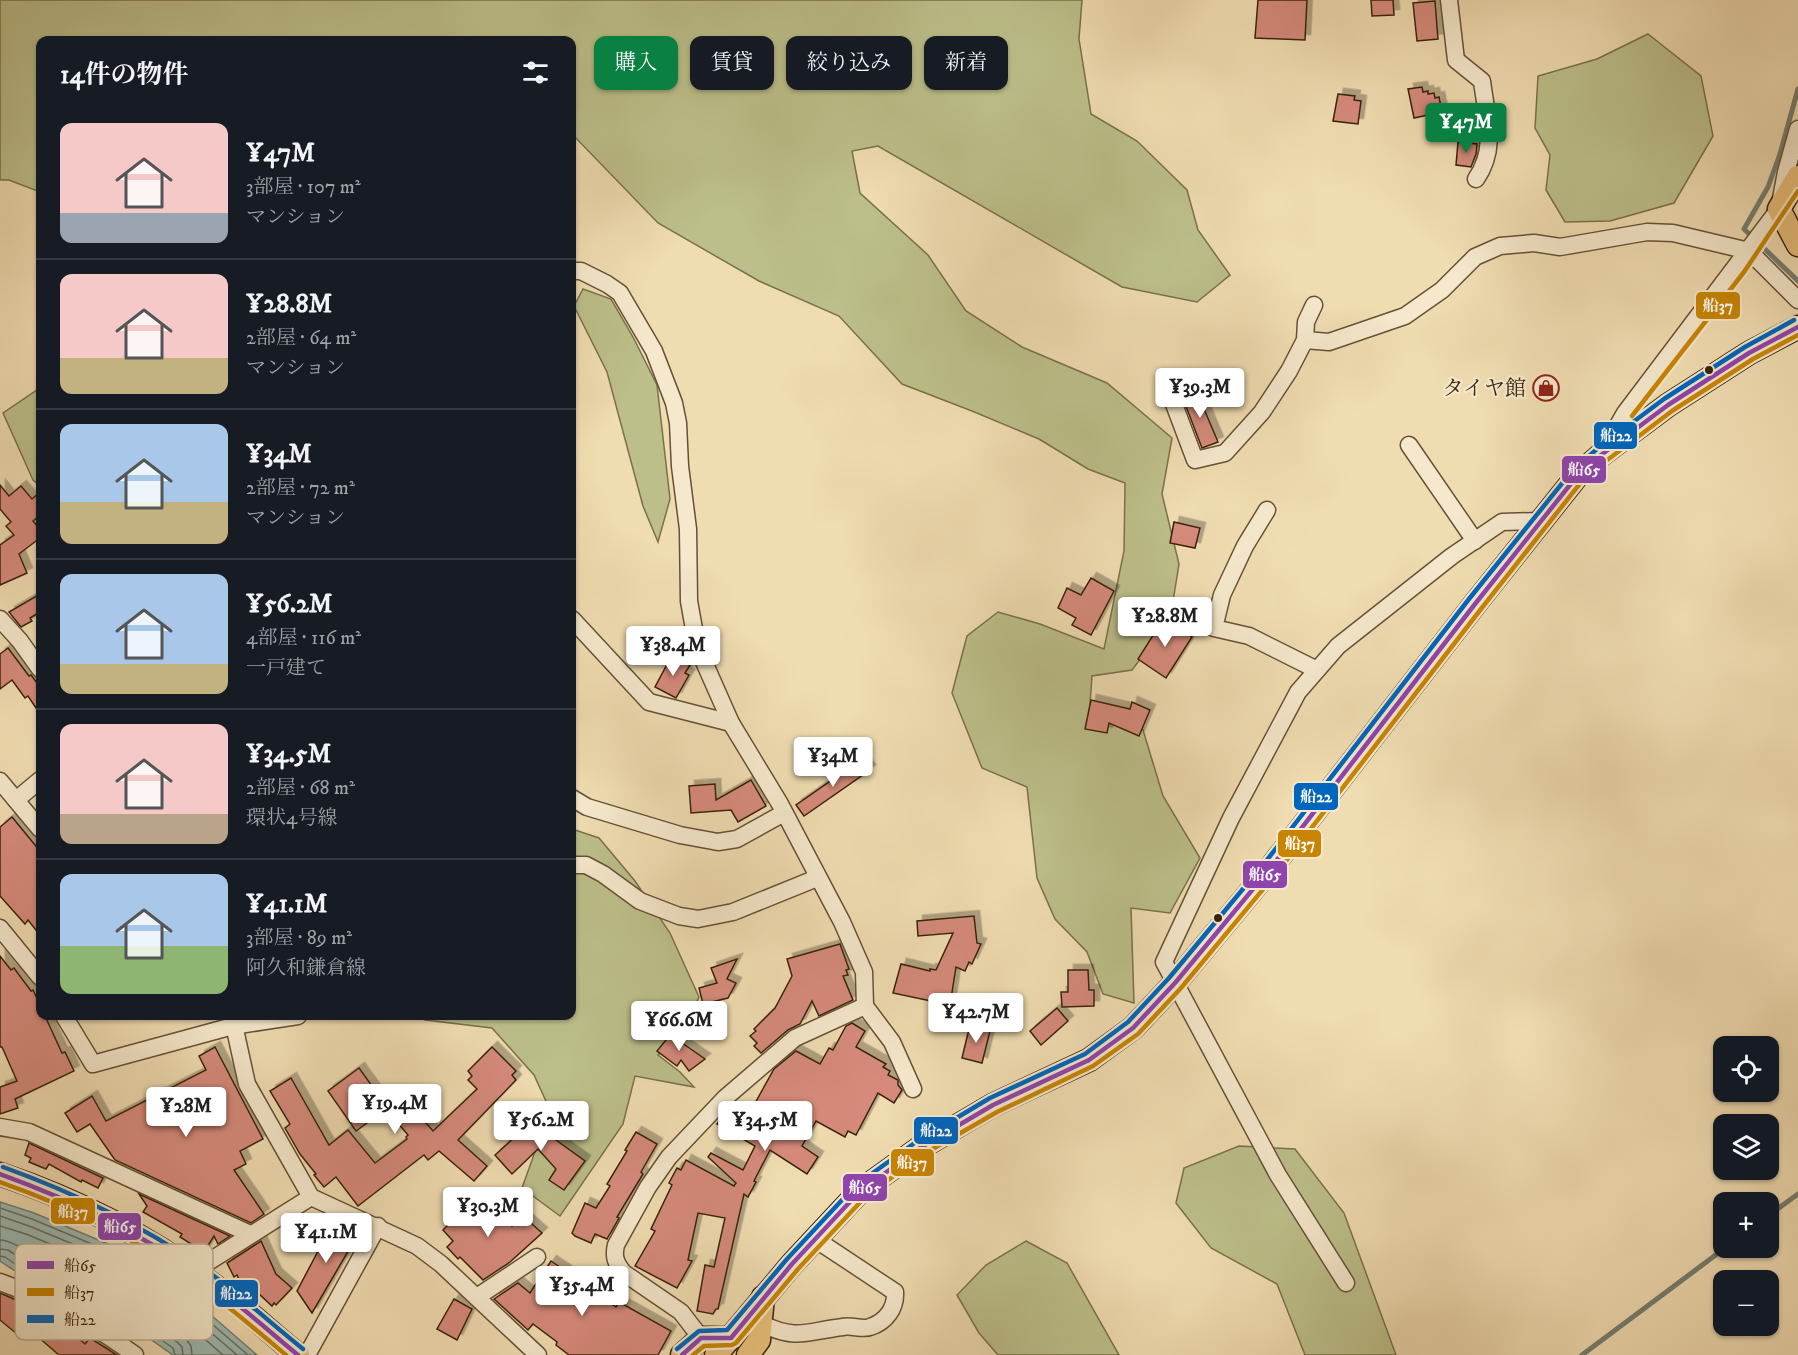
<!DOCTYPE html>
<html lang="ja">
<head>
<meta charset="utf-8">
<style>
	body { margin:0; font-family:"IM FELL DW Pica","Noto Serif JP",serif; background:#242831; color:#f1f3f6; height:100vh; display:flex; flex-direction:column; font-size:22px; white-space:nowrap }
	* { box-sizing:border-box; margin:0 }
	p { font-size:20px; color:#9ea1a6 }
	.icon { flex:none; width:33px; height:33px; fill:none; stroke:currentColor; stroke-width:2; stroke-linecap:round; stroke-linejoin:round }
	.map { position:relative; flex:1; overflow:hidden }
	.side { position:absolute; left:36px; top:36px; width:540px; height:984px; display:flex; flex-direction:column; background:#171b24; border-radius:12px; box-shadow:0 2px 4px #0004 }
	.side>* { flex:none }
	.banner { position:absolute; left:594px; top:36px; width:570px; height:54px; display:flex; gap:12px }
	.buttons { position:absolute; left:1713px; top:1036px; display:grid; gap:12px }
	.buttons a { display:grid; place-items:center; width:66px; height:66px; border-radius:12px; background:#171b24; box-shadow:0 2px 4px #0004; font-size:30px }
	.price { position:absolute; translate:-50% -51px; padding:0 14px; border-radius:6px; background:#fff; color:#222; font-size:20px; line-height:39px; filter:drop-shadow(0 2px 3px #0008) }
	.price::after { content:''; position:absolute; left:50%; top:36px; width:18px; height:14px; margin-left:-9px; background:inherit; clip-path:polygon(0 0,100% 0,50% 100%) }
	.price.selected { background:#0b8043; color:#fff }
	ul { padding:0; list-style:none }
	li { display:flex; align-items:center; gap:18px; height:150px; padding:0 24px }
	li+li { border-top:2px solid #363941 }
	li span { display:grid; place-items:center; flex:none; width:168px; height:120px; border-radius:12px; color:#555 }
	li>.icon { margin-inline-start:auto }
	span .icon { width:72px; height:72px; fill:#fffc; stroke-width:1 }
	li b { font-size:26px }
	h2 { display:flex; justify-content:space-between; align-items:center; height:72px; padding:0 24px; font-size:26px }
	.tag { padding:0 21px; border-radius:12px; background:#171b24; box-shadow:0 2px 4px #0004; font-size:21px; line-height:54px }
	.tag.selected { background:#0b8043; color:#fff }
	.map>svg:first-child { display:block }
	.green { fill:#bcbf8a; stroke:#7a714b; stroke-width:1.5 }
	.water { fill:#9cbab4; stroke:#747e71; stroke-width:1.5 }
	.lines { fill:none; stroke-linecap:round; stroke-linejoin:round }
	.shore { stroke:#6a6e60; stroke-width:1.5 }
	.stream { stroke:#747e71; stroke-width:5 }
	.building { fill:#d68a7b; stroke:#39230c; stroke-width:1.5; filter:url(#shadow) }
	.minor-casing { stroke:#675135; stroke-width:19 }
	.major-casing { stroke:#39230c; stroke-width:25 }
	.minor { stroke:#f5e8cc; stroke-width:16 }
	.major { stroke:#e8be78; stroke-width:22 }
	.bus-1-casing { stroke:#f5e8cc; stroke-width:9 }
	.bus-2-casing { stroke:#f5e8cc; stroke-width:9 }
	.bus-3-casing { stroke:#f5e8cc; stroke-width:9 }
	.bus-1 { stroke:#8e44ad; stroke-width:4.5 }
	.bus-2 { stroke:#c88503; stroke-width:4.5 }
	.bus-3 { stroke:#0065bd; stroke-width:4.5 }
	.bus-dot { fill:#39230c; stroke:#f5e8cc; stroke-width:2 }
	.labels { text-anchor:middle; stroke-width:4.5; stroke-linejoin:round; paint-order:stroke }
	.poi-label { font-size:21px; fill:#39230c; stroke:#f5e8cc; text-anchor:end }
	.key { fill:#f5e8cc; stroke:#bdad92; stroke-width:1.5 }
	.key-label { font-size:16px; fill:#39230c }
	.line-badge { stroke:#f5e8cc; stroke-width:2 }
	.badge-label { font-size:16px; text-anchor:middle; font-weight:bold; fill:#fff }
</style>
</head>
<body>
<div class="map">
<svg width="1798" height="1355" viewBox="0 0 1798 1355">
	<defs>
		<filter id="shadow"><feDropShadow dx="5.5" dy="-5.5" stdDeviation="0" flood-color="#0004"/></filter>
	</defs>
	<rect width="100%" height="100%" fill="#f0dcb1"/>
	<filter id="stains"><feTurbulence type="fractalNoise" baseFrequency=".00333" numOctaves="4"/><feColorMatrix values="0 0 0 0 .2 0 0 0 0 .09 0 0 0 0 .02 0 0 0 .5 -.17"/></filter>
	<radialGradient id="worn" r=".72"><stop offset=".6" stop-color="#630" stop-opacity="0"/><stop offset="1" stop-color="#630" stop-opacity=".3"/></radialGradient>
	<g class="green">
		<path d="M0,0H1082L1079,39L1091,114L1137,141L1187,190L1198,230L1230,275L1197,302L1122,287L878,146L852,151L860,193L928,255L966,311L1022,347L1107,383L1172,438L1162,494L1179,564L1170,620L1132,670L1092,676L1089,717L1143,730L1163,796L1200,858L1170,913L1131,908L1134,1003L1103,994L1087,952L1055,919L1037,878L1027,787L982,768L952,693L967,636L998,612L1040,624L1104,649L1124,551L1125,483L1088,469L1039,439L972,411L902,384L839,316L759,281L658,223L572,134V40H40V192L9,180H0Z"/>
		<path d="M1648,34L1701,76L1713,136L1674,203L1610,221L1565,222L1546,190L1550,155L1535,128L1538,76L1597,59Z"/>
		<path d="M583,289L611,299L633,337L657,385L670,499L658,542L643,506L607,372L574,306Z"/>
		<path d="M40,388V486L33,480L3,413Z"/>
		<path d="M572,829L599,838L635,881L670,933L699,997L683,1032L658,1055L680,1072L694,1087L635,1076L623,1124L560,1216L522,1188L550,1110L534,1075L492,1028L425,1020L418,1016H572Z"/>
		<path d="M1239,1146L1295,1149L1344,1213L1396,1355H1305L1277,1284L1211,1248L1176,1203L1184,1168Z"/>
		<path d="M1026,1241L1067,1263L1119,1355H998L979,1333L957,1295L986,1265Z"/>
	</g>
	<path class="water" d="M0,1202L34,1213L108,1244L187,1294L257,1355H173L96,1301L68,1289L61,1293L18,1273L0,1261Z"/>
	<g class="lines">
		<g class="shore">
			<path d="M0,1208L32,1219L106,1250L183,1299L248,1355"/>
			<path d="M0,1216L29,1226L102,1256L179,1305L237,1355"/>
			<path d="M0,1226L26,1234L98,1264L174,1312L223,1355"/>
			<path d="M0,1240C13,1240 40,1259 54,1265C62,1269 71,1265 80,1269C117,1286 152,1311 184,1336L191,1346L192,1355"/>
			<path d="M0,1249L8,1250L25,1261L58,1277L72,1276L102,1289L177,1342L182,1347L183,1355"/>
			<path d="M0,1256L5,1257L21,1268L59,1286L70,1283L99,1296L173,1348L175,1355"/>
		</g>
		<g class="stream">
			<path d="M1798,89L1780,154L1768,187L1744,229L1798,281"/>
			<path d="M1768,1216L1798,1194"/>
			<path d="M1582,1355L1725,1248"/>
		</g>
	</g>
	<g class="building">
		<path d="M1258,0H1307L1305,40L1255,38Z"/>
		<path d="M1371,0H1393L1394,15L1372,16Z"/>
		<path d="M1435,1L1438,39L1417,41L1413,3Z"/>
		<path d="M1422,87L1423,92L1428,91V94L1434,93L1435,98L1439,97L1442,112L1414,118L1408,89Z"/>
		<path d="M1338,94L1355,96L1354,100L1361,101L1358,124L1333,121Z"/>
		<path d="M1458,142L1477,144L1476,154L1471,167L1456,165Z"/>
		<path d="M1196,390L1218,442L1202,448L1182,396Z"/>
		<path d="M0,485L9,496L21,486L32,499L40,492V515L33,521L40,529V538L19,554L27,573L0,585V545L14,535L6,526L11,522L0,509Z"/>
		<path d="M1174,522L1200,528L1195,548L1170,543Z"/>
		<path d="M1091,578L1114,591L1091,635L1072,625L1076,618L1058,608L1067,588L1081,595Z"/>
		<path d="M40,594V612L30,618L32,621L21,627L9,612Z"/>
		<path d="M1164,618L1192,637L1166,678L1138,659Z"/>
		<path d="M8,648L29,676L31,675L40,687V714L28,696L25,698L12,680L0,689V654Z"/>
		<path d="M672,655L690,665L685,673L689,675L676,698L655,687Z"/>
		<path d="M1091,700L1130,709L1132,702L1150,710L1139,736L1109,723L1107,733L1085,729Z"/>
		<path d="M862,759L870,770L804,816L796,805Z"/>
		<path d="M751,780L766,806L738,822L731,810L691,813L689,786L715,784L716,800Z"/>
		<path d="M12,817L40,851V935L28,920L25,924L0,896V827Z"/>
		<path d="M974,916L977,943L981,944L972,964L969,962L965,971L956,967L950,1005L893,993L901,964L930,971V969L936,970L953,933L918,936L917,921Z"/>
		<path d="M840,944L849,969L846,970L848,975L843,976L853,1000L819,1016L812,1001L800,1024L788,1030L761,1053L754,1046L757,1043L750,1036L756,1031L754,1029L775,1008L792,976L787,959Z"/>
		<path d="M0,956L11,970L14,968L31,991L33,990L40,1005V1016H45L62,1053L65,1052L74,1071L15,1099L18,1108L0,1114V1087L17,1081L2,1047H0Z"/>
		<path d="M737,959L727,979L736,983L728,998L703,1004L699,988L717,983L711,968Z"/>
		<path d="M1068,970H1088L1089,990H1094V1006L1062,1007L1061,992H1068Z"/>
		<path d="M1057,1008L1068,1021L1041,1045L1030,1031Z"/>
		<path d="M852,1023L865,1031L856,1047L886,1064L883,1067L890,1071L888,1075L898,1080V1085L902,1090L894,1103L878,1093L856,1135L848,1131L845,1137L816,1121L802,1146L818,1157L807,1174L770,1150L754,1181L756,1182L748,1197L744,1194L718,1309H716L713,1314L697,1311L705,1265L714,1267L725,1218L698,1213L688,1260L692,1261L677,1288L635,1266L655,1231L651,1229L672,1185L669,1183L677,1168L681,1170L686,1160L734,1186L736,1183L708,1157L711,1153L743,1170L755,1146L717,1124L721,1118L727,1111L745,1121L774,1069L796,1051L820,1064L829,1048L833,1050L846,1026Z"/>
		<path d="M970,1025L990,1031L982,1063L962,1058Z"/>
		<path d="M660,1027L685,1045L705,1059L689,1071L681,1060L677,1066L657,1051L666,1040L658,1029Z"/>
		<path d="M215,1047L263,1139L240,1151L246,1164L234,1170L264,1214L251,1223L115,1160L90,1124L77,1132L65,1113L92,1096L106,1121L206,1070L199,1056Z"/>
		<path d="M492,1047L516,1071L512,1075L516,1080L458,1140L487,1166L474,1181L439,1151L428,1160L424,1155L358,1206L336,1177L324,1187L314,1175L316,1174L300,1154L285,1128L290,1124L270,1091L291,1078L329,1145L348,1130L375,1163L407,1139L406,1137L408,1135L397,1122L413,1108L433,1131L477,1089L468,1080L472,1076L468,1071Z"/>
		<path d="M359,1068L388,1108L356,1131L328,1091Z"/>
		<path d="M538,1116L543,1121L547,1118L556,1128L549,1135L585,1161L564,1190L549,1180L556,1169L538,1149L512,1174L495,1155Z"/>
		<path d="M636,1132L657,1144L641,1172L643,1174L617,1217L619,1218L607,1239L595,1234L591,1243L575,1236L572,1233L585,1203L596,1208L610,1186L607,1184L627,1151L625,1150Z"/>
		<path d="M29,1143L103,1178L98,1188L82,1180L81,1182L49,1164L46,1169L29,1162L31,1158L25,1155Z"/>
		<path d="M139,1194L230,1236L218,1244L214,1236L204,1252L180,1237L182,1234L143,1212L147,1206Z"/>
		<path d="M478,1195L504,1222L507,1220L512,1226L522,1215L542,1233L510,1262L483,1280L460,1257L458,1259L447,1247L453,1241L443,1230Z"/>
		<path d="M334,1221L355,1232L354,1234L357,1236L312,1313L297,1291Z"/>
		<path d="M261,1241L276,1274L292,1288L276,1305L274,1303L272,1306L244,1280L240,1282L237,1275L234,1277L227,1263Z"/>
		<path d="M551,1261L578,1279L580,1275L595,1285L592,1290L616,1307L619,1302L671,1331L658,1355H569L556,1345L557,1342L533,1324L528,1330L494,1299L518,1283L530,1293Z"/>
		<path d="M0,1293L30,1306L64,1331L67,1328L85,1344L90,1338L117,1355H59L30,1330L23,1339L0,1320Z"/>
		<path d="M454,1299L472,1309L457,1340L437,1329Z"/>
	</g>
	<g class="lines">
		<g class="minor-casing">
			<g id="minor">
				<path d="M1449,0L1456,60L1482,81C1486,115 1498,148 1476,179"/>
				<path d="M572,271H581L607,284L620,293L654,351L674,403L678,423L680,466L688,529L689,601L697,646L731,723L780,804L842,922L864,972L865,1006L892,1042L913,1089"/>
				<path d="M1305,340L1329,342L1405,316L1442,290L1475,257L1500,246L1534,243L1560,247L1647,232L1673,233L1749,251L1798,300"/>
				<path d="M1169,391L1195,460L1225,453L1262,412L1289,371L1305,340L1306,322L1314,305"/>
				<path d="M1409,445L1475,541"/>
				<path d="M1604,450L1625,413L1779,209L1786,172L1798,129"/>
				<path d="M1267,510L1245,546L1222,595L1214,628L1249,636L1317,670"/>
				<path d="M0,619L20,641L40,669"/>
				<path d="M572,619L649,702L731,723"/>
				<path d="M0,781L40,829"/>
				<path d="M572,798L587,807L680,835L718,842L737,839L784,813"/>
				<path d="M16,800L40,780"/>
				<path d="M572,865H586L603,874L640,901L679,916L698,919L733,912L817,878"/>
				<path d="M0,928L40,977"/>
				<path d="M64,1016L93,1064L233,1026L298,1016"/>
				<path d="M232,1016L247,1084L311,1197L417,1246L441,1264L538,1355"/>
				<path d="M0,1127L29,1132L250,1234"/>
				<path d="M194,1271L311,1197"/>
				<path d="M0,1282C48,1299 94,1325 135,1355"/>
				<path d="M1346,1283L1278,1175L1164,962L1231,818L1298,692L1338,646L1452,556L1502,522L1540,521"/>
				<path d="M477,1297L537,1257"/>
				<path d="M762,1324C798,1341 807,1331 843,1327C851,1325 863,1330 870,1327C886,1322 896,1308 895,1292L815,1239"/>
				<path d="M701,1338L681,1312L624,1273C616,1264 613,1257 616,1245L648,1187L669,1157L725,1098L795,1038L865,1006"/>
				<path d="M307,1355L378,1226"/>
			</g>
		</g>
		<g class="major-casing">
			<g id="major">
				<path d="M1798,177L1779,209L1798,245"/>
				<path d="M0,1174C80,1201 154,1239 221,1291C248,1311 272,1334 298,1355"/>
				<path d="M682,1355L701,1338H731"/>
				<path d="M716,1355L792,1264L860,1191L920,1148L993,1105L1089,1060L1133,1028L1175,983L1273,865L1475,604L1577,476L1601,455L1668,405L1749,353L1798,327"/>
				<path d="M748,1355L759,1340L763,1297"/>
			</g>
		</g>
		<use href="#minor" class="minor"/>
		<use href="#major" class="major"/>
		<g class="bus-1-casing">
			<g id="bus-1">
				<path d="M0,1174C69,1199 135,1230 195,1272C231,1297 264,1327 298,1355"/>
				<path d="M682,1355L701,1338H731L792,1264L860,1191L920,1148L993,1105L1089,1060L1133,1028L1175,983L1273,865L1475,604L1577,476L1601,455L1668,405L1749,353L1798,327"/>
			</g>
		</g>
		<g class="bus-2-casing">
			<g id="bus-2">
				<path d="M1632,416L1744,272L1798,191"/>
				<path d="M0,1182C68,1206 134,1237 193,1280C225,1303 255,1329 286,1355"/>
				<path d="M693,1355L704,1346L732,1345L736,1343L798,1269L865,1197L924,1154L997,1112L1093,1066L1138,1034L1181,988L1279,870L1481,609L1582,481L1606,461L1672,411L1753,359L1798,335"/>
			</g>
		</g>
		<g class="bus-3-casing">
			<g id="bus-3">
				<path d="M3,1167C72,1192 138,1223 199,1265C236,1291 268,1321 303,1349"/>
				<path d="M677,1349L699,1331L727,1330L787,1259L856,1185L916,1142L990,1098L1085,1054L1128,1022L1169,978L1267,860L1469,599L1572,471L1597,449L1664,399L1745,347L1794,320"/>
			</g>
		</g>
		<use href="#bus-1" class="bus-1"/>
		<use href="#bus-2" class="bus-2"/>
		<use href="#bus-3" class="bus-3"/>
	</g>
	<defs>
		<g id="shop-ring" transform="scale(1.35)"><circle r="9.5" fill="#f5e8cc" stroke="#8f2418" stroke-width="1.5"/><path d="M-5-2.5h2.3a2.7 3.5 0 0 1 5.4 0H5L5.5 6h-11ZM-1.5-2.5h3a1.5 2.3 0 0 0-3 0Z" fill="#8f2418"/></g>
	</defs>
	<g fill-rule="evenodd">
		<use href="#shop-ring" x="1546" y="388"/>
	</g>
	<g class="bus-dot">
		<circle cx="1709" cy="370" r="5"/>
		<circle cx="1218" cy="918" r="5"/>
	</g>
	<g class="labels">
		<g class="poi-label">
			<text x="1526" y="395">タイヤ館</text>
		</g>
	</g>
	<rect x="15" y="1244" width="198" height="96" rx="9" class="key"/>
	<rect x="27" y="1261" width="27" height="8" fill="#8e44ad"/>
	<rect x="27" y="1288" width="27" height="8" fill="#c88503"/>
	<rect x="27" y="1315" width="27" height="8" fill="#0065bd"/>
	<g class="key-label">
		<text x="64" y="1271">船65</text>
		<text x="64" y="1298">船37</text>
		<text x="64" y="1325">船22</text>
	</g>
	<g class="line-badge">
		<rect x="1695" y="291" width="46" height="29" rx="6" fill="#c88503"/>
		<rect x="1593" y="421" width="45" height="29" rx="6" fill="#0065bd"/>
		<rect x="1561" y="455" width="46" height="29" rx="6" fill="#8e44ad"/>
		<rect x="1293" y="782" width="46" height="29" rx="6" fill="#0065bd"/>
		<rect x="1277" y="829" width="45" height="29" rx="6" fill="#c88503"/>
		<rect x="1242" y="860" width="46" height="29" rx="6" fill="#8e44ad"/>
		<rect x="913" y="1116" width="46" height="29" rx="6" fill="#0065bd"/>
		<rect x="890" y="1148" width="45" height="29" rx="6" fill="#c88503"/>
		<rect x="842" y="1173" width="46" height="29" rx="6" fill="#8e44ad"/>
		<rect x="50" y="1197" width="46" height="28" rx="6" fill="#c88503"/>
		<rect x="97" y="1212" width="45" height="29" rx="6" fill="#8e44ad"/>
		<rect x="214" y="1279" width="45" height="29" rx="6" fill="#0065bd"/>
	</g>
	<g class="badge-label">
		<text x="1718" y="311">船37</text>
		<text x="1616" y="441">船22</text>
		<text x="1584" y="475">船65</text>
		<text x="1316" y="802">船22</text>
		<text x="1300" y="849">船37</text>
		<text x="1265" y="880">船65</text>
		<text x="936" y="1136">船22</text>
		<text x="912" y="1168">船37</text>
		<text x="865" y="1193">船65</text>
		<text x="73" y="1217">船37</text>
		<text x="120" y="1232">船65</text>
		<text x="236" y="1299">船22</text>
	</g>
	<rect width="100%" height="100%" filter="url(#stains)"/>
	<rect width="100%" height="100%" fill="url(#worn)"/>
</svg>
<div class="buttons">
<a><svg class="icon" aria-label="locate" viewBox="0 0 24 24"><circle cx="12" cy="12" r="6"/><path d="M12 2v4M12 18v4M2 12h4M18 12h4"/></svg></a>
<a><svg class="icon" aria-label="layers" viewBox="0 0 24 24"><path d="M12 4l9 5-9 5-9-5zM3 14l9 5 9-5"/></svg></a>
<a>+</a>
<a>−</a>
</div>
<b class="price selected" style="left:1466px;top:154px">¥47M</b>
<b class="price" style="left:1200px;top:419px">¥39.3M</b>
<b class="price" style="left:1165px;top:648px">¥28.8M</b>
<b class="price" style="left:673px;top:677px">¥38.4M</b>
<b class="price" style="left:833px;top:788px">¥34M</b>
<b class="price" style="left:976px;top:1044px">¥42.7M</b>
<b class="price" style="left:679px;top:1052px">¥66.6M</b>
<b class="price" style="left:395px;top:1135px">¥19.4M</b>
<b class="price" style="left:186px;top:1138px">¥28M</b>
<b class="price" style="left:541px;top:1152px">¥56.2M</b>
<b class="price" style="left:765px;top:1152px">¥34.5M</b>
<b class="price" style="left:488px;top:1238px">¥30.3M</b>
<b class="price" style="left:326px;top:1264px">¥41.1M</b>
<b class="price" style="left:582px;top:1317px">¥35.4M</b>
<div class="banner">
<a class="tag selected">購入</a>
<a class="tag">賃貸</a>
<a class="tag">絞り込み</a>
<a class="tag">新着</a>
</div>
<section class="side">
<h2>14件の物件<svg class="icon" aria-label="filters" viewBox="0 0 24 24"><path d="M4 7h16M4 17h16"/><circle cx="9" cy="7" r="2"/><circle cx="15" cy="17" r="2"/></svg></h2>
<ul>
<li><span style="background:linear-gradient(#f6c9c9 75%,#9aa5b1 0)"><svg class="icon" aria-label="home" viewBox="0 0 24 24"><path d="M3 11l9-7 9 7M6 9v11h12V9"/></svg></span><div><b>¥47M</b><p>3部屋 · 107 m²</p><p>マンション</p></div></li>
<li><span style="background:linear-gradient(#f6c9c9 70%,#c2b280 0)"><svg class="icon" aria-label="home" viewBox="0 0 24 24"><path d="M3 11l9-7 9 7M6 9v11h12V9"/></svg></span><div><b>¥28.8M</b><p>2部屋 · 64 m²</p><p>マンション</p></div></li>
<li><span style="background:linear-gradient(#a9c7e8 65%,#c2b280 0)"><svg class="icon" aria-label="home" viewBox="0 0 24 24"><path d="M3 11l9-7 9 7M6 9v11h12V9"/></svg></span><div><b>¥34M</b><p>2部屋 · 72 m²</p><p>マンション</p></div></li>
<li><span style="background:linear-gradient(#a9c7e8 75%,#c2b280 0)"><svg class="icon" aria-label="home" viewBox="0 0 24 24"><path d="M3 11l9-7 9 7M6 9v11h12V9"/></svg></span><div><b>¥56.2M</b><p>4部屋 · 116 m²</p><p>一戸建て</p></div></li>
<li><span style="background:linear-gradient(#f6c9c9 75%,#b9a48a 0)"><svg class="icon" aria-label="home" viewBox="0 0 24 24"><path d="M3 11l9-7 9 7M6 9v11h12V9"/></svg></span><div><b>¥34.5M</b><p>2部屋 · 68 m²</p><p>環状4号線</p></div></li>
<li><span style="background:linear-gradient(#a9c7e8 60%,#8fb573 0)"><svg class="icon" aria-label="home" viewBox="0 0 24 24"><path d="M3 11l9-7 9 7M6 9v11h12V9"/></svg></span><div><b>¥41.1M</b><p>3部屋 · 89 m²</p><p>阿久和鎌倉線</p></div></li>
</ul>
</section>
</div>
</body>
</html>
